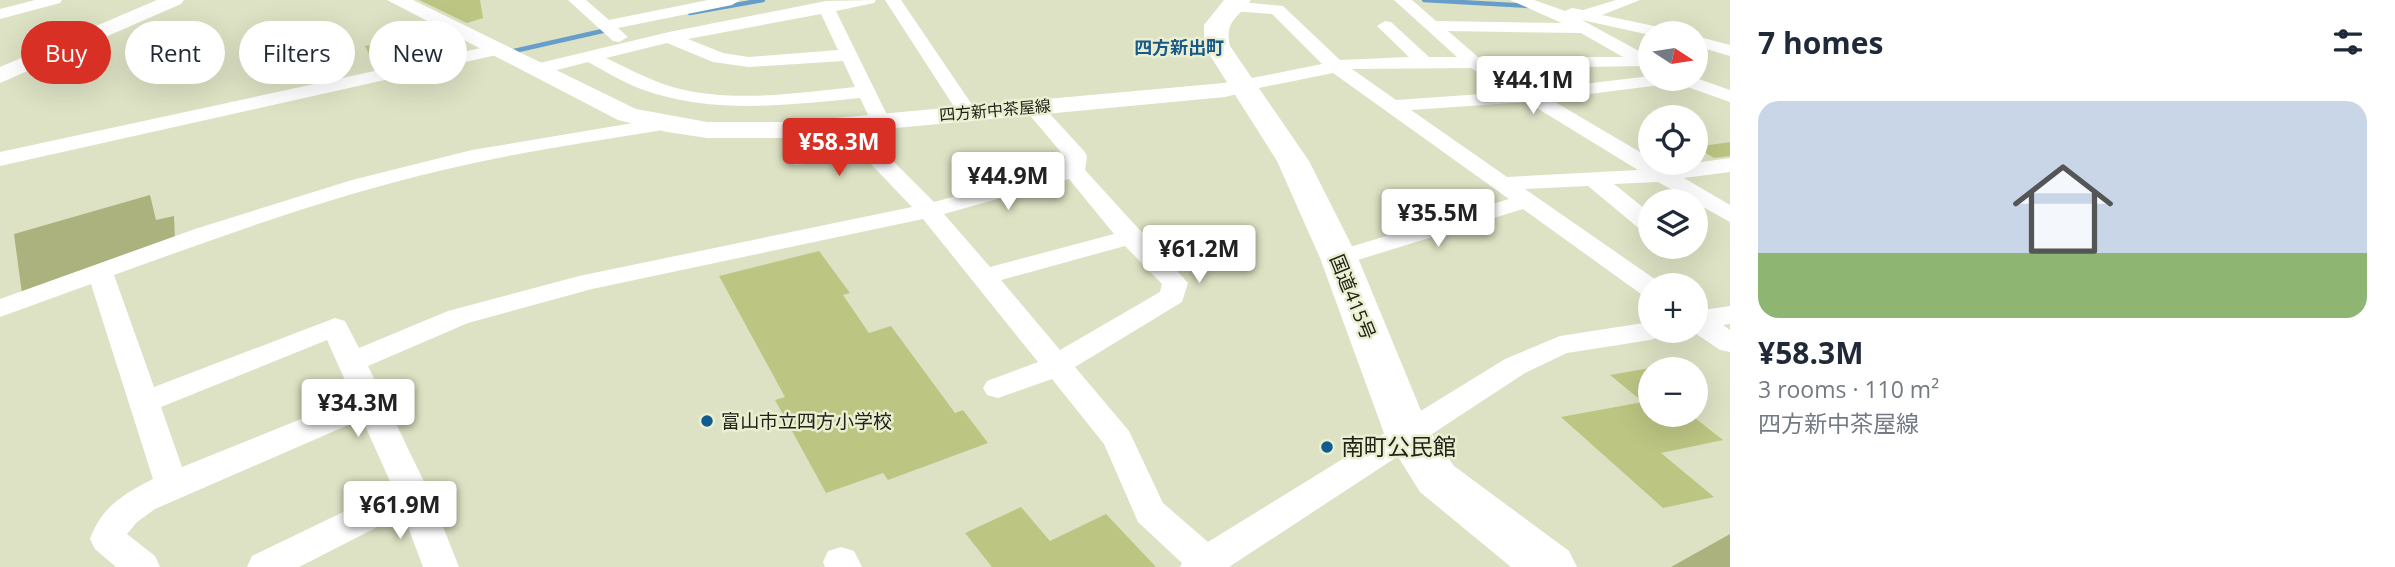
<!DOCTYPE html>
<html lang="en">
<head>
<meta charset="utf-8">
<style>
	body { margin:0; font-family:"Open Sans","Noto Sans JP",sans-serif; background:#f6f6f7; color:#1f2937; height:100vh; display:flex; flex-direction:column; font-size:26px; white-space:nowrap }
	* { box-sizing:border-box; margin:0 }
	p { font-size:23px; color:#747a83 }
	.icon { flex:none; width:38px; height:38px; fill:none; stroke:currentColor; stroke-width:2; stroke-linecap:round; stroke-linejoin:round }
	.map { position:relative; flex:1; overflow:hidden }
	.drawer { display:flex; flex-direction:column; background:#fff; width:665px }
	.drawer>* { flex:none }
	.banner { position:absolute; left:21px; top:21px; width:665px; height:63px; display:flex; gap:14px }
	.needle { width:46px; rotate:102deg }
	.fabs { position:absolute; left:1638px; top:21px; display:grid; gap:14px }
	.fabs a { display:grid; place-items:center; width:70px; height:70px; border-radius:50%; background:#fff; box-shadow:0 7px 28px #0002; font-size:35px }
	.price { position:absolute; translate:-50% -60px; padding:0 16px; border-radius:7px; background:#fff; color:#222; font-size:23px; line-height:46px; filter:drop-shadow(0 2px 4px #0008) }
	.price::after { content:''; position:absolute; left:50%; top:42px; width:21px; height:16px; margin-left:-10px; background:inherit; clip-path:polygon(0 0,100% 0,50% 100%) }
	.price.active { background:#d93025; color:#fff }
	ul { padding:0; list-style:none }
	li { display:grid; align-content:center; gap:14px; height:371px; padding:0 28px }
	li span { display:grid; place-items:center; height:217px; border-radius:21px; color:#555 }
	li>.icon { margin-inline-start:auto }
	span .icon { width:126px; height:126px; fill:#fffc; stroke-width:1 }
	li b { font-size:30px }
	h2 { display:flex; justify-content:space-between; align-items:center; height:84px; padding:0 28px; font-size:30px }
	.pill { padding:0 24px; border-radius:32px; background:#fff; box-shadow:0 7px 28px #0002; font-size:24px; line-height:63px }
	.pill.active { background:#d93025; color:#fff }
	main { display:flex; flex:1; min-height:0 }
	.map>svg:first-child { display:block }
	.green { fill:#abb27d }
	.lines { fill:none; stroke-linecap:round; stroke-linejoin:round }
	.stream { stroke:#679dca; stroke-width:4.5 }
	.building { fill:#bdc583 }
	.minor { fill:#fff; fill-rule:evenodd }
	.major { fill:#fff; fill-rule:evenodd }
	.highway { fill:#fff; fill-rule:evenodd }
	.poi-dot { fill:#105c8f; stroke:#ebefd1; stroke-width:2.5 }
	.labels { text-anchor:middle; stroke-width:5; stroke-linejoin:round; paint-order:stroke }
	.far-street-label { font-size:16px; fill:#212318; stroke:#ebefd1 }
	.far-neighbourhood-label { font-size:18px; font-weight:bold; fill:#175988; stroke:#ebefd1 }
	.street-label { font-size:19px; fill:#212318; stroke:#ebefd1 }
	.poi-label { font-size:19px; fill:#212318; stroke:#ebefd1; text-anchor:start }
	.near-poi-label { font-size:23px; fill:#212318; stroke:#ebefd1; text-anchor:start }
</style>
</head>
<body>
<main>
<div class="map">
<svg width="1730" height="567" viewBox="0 0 1730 567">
	<rect width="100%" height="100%" fill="#dde2c4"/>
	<g class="green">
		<path d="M150,195L156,220L174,216L175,240L22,294L14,234Z"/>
		<path d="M1730,534V567H1671Z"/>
	</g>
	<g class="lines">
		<g class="stream">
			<path d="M1424,0L1530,6"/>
			<path d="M690,13L763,0"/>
			<path d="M514,51L607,30"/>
		</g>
	</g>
	<g class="building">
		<path d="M419,0H480L483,18L467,23Z"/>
		<path d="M417,36L431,56L376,68L365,46Z"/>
		<path d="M1730,142V156L1714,158L1696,147Z"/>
		<path d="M819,251L850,293L843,295L869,333L891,326L955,413L963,410L988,443L888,480L883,473L826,493L775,400L785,397L719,276Z"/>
		<path d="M1650,368V415H1691L1723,440L1661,453L1714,497L1663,508L1561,417L1643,402L1610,375Z"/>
		<path d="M1021,507L1050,541L1106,514L1156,567H992L965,533Z"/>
	</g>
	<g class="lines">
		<g class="minor">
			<path d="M35,0H62L60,3L0,19V9Z"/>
			<path d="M568,0H586L609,20L708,0H740L732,5L618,28L628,37L619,42L613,41Z"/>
			<path d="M876,0L874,3L836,11L890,121L880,127L873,125L860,98C786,105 712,115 641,89C622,82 605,71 588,62L534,76L525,70L527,66L669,32L826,1ZM821,14L838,50L749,57L723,53L688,39ZM667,43L713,62L749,67L843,61L855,87C796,93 734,103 676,88C651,81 629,69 606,58Z"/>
			<path d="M885,0H901L977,112L974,116H960Z"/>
			<path d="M1394,0H1412L1436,21L1562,23L1510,0H1534L1565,11L1572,8L1583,10L1616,0H1640L1602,15L1668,29L1670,33L1650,35L1582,20L1648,56L1650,66L1497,68L1534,90L1650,76V79L1696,78L1730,90V102L1676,83L1550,99L1650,158V163L1666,167L1730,158V172L1684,178L1730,205V222L1658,182L1614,184L1650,213V232L1641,230L1588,186L1525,189L1659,282L1661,285H1650V296L1641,294L1523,209L1348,263H1330L1326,258L1330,253L1509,199L1333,73L1244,91L1237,89L1234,85L1237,81L1322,64L1272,14L1231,11L1223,6L1231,1L1283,6L1340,60L1409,57L1377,26L1385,21L1391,22L1429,57H1457ZM1448,31L1581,33L1623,57H1478ZM1471,68L1510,92L1396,100L1352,69ZM1527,102L1638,170L1507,177L1411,110Z"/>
			<path d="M1696,36L1730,45V56L1696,46Z"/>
			<path d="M495,45L504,50L501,54L0,166V152Z"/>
			<path d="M1032,100L1039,102L1084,151L1087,156L1085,170L1188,283L1182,302L1075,367L1129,431L1163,503L1208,542L1505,359L1560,336L1650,322V331H1664L1660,337L1650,340L1567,353L1525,373L1229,567H1180L1182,563L1138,522L1104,444L1052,379L998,398L987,395L983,388L987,381L1038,362L923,219L592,289L468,323L368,366L430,494L459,567H423L403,514L299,567H247L252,556L393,488L362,419L155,509L137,522L127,534L155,556L160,567H116L95,549L90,539C102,506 124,494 153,479L91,284L0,317V299L195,229L352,180L472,150L657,119L664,121L667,125L664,129L657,131C585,143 513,153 443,170C331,196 222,236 114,275L154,387L335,318L345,321L359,348L448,311L579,276L912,207L867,160L794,165L781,129L784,125H798L810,153L880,148L934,202L1064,167L1065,157L1022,106ZM1069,179L1114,234L990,267L944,214ZM1125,246L1162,284L1160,292L1060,350L1001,280ZM327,340L353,398L182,467L161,407Z"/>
			<path d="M1730,306V324L1723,325L1730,330V352L1720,350L1692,331H1696V311Z"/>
			<path d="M841,547L854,551L862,567H825L823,562L828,551Z"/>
		</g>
		<g class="major">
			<path d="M157,0H184L181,4L0,83V67Z"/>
			<path d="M387,0H413L636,109L707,122H790L1224,83L1244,78L1253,80L1256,85L1253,90L1225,97L790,138H707L667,132L618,120Z"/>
		</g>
		<path class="highway" d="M1224,0H1251C1238,18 1224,21 1230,46L1309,161L1358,258L1429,430L1454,466L1569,551L1577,567H1511L1420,492L1385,436L1320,258L1277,161L1204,46V25Z"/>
	</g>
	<g class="poi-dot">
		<circle cx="707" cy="421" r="7"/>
		<circle cx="1327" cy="447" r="7"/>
	</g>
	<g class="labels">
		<g class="far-street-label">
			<text transform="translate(995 110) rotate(-5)" y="6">四方新中茶屋線</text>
		</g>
		<g class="far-neighbourhood-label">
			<text x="1179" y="54">四方新出町</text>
		</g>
		<g class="street-label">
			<text transform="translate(1353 297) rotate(68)" y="7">国道415号</text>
		</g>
		<g class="poi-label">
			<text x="721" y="428">富山市立四方小学校</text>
		</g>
		<g class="near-poi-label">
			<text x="1341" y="455">南町公民館</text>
		</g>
	</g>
</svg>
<div class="fabs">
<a><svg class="needle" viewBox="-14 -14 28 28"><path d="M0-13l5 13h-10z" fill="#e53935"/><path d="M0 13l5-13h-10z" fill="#747a83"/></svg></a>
<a><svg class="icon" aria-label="locate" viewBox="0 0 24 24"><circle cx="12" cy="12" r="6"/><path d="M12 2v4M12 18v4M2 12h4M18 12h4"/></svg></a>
<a><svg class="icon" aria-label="layers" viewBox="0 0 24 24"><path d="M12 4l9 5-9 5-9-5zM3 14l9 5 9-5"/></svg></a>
<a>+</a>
<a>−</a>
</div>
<b class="price" style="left:1533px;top:116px">¥44.1M</b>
<b class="price active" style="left:839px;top:178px">¥58.3M</b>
<b class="price" style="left:1008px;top:212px">¥44.9M</b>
<b class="price" style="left:1438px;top:249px">¥35.5M</b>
<b class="price" style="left:1199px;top:285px">¥61.2M</b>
<b class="price" style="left:358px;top:439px">¥34.3M</b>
<b class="price" style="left:400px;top:541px">¥61.9M</b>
<div class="banner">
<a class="pill active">Buy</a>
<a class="pill">Rent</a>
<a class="pill">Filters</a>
<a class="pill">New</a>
</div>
</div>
<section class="drawer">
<h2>7 homes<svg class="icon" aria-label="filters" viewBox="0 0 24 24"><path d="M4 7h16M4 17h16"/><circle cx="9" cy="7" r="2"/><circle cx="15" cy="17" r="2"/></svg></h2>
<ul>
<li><span style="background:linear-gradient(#c9d6e8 70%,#8fb573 0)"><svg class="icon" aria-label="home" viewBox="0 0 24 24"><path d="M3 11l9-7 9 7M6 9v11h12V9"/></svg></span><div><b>¥58.3M</b><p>3 rooms · 110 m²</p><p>四方新中茶屋線</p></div></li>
</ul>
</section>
</main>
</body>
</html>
